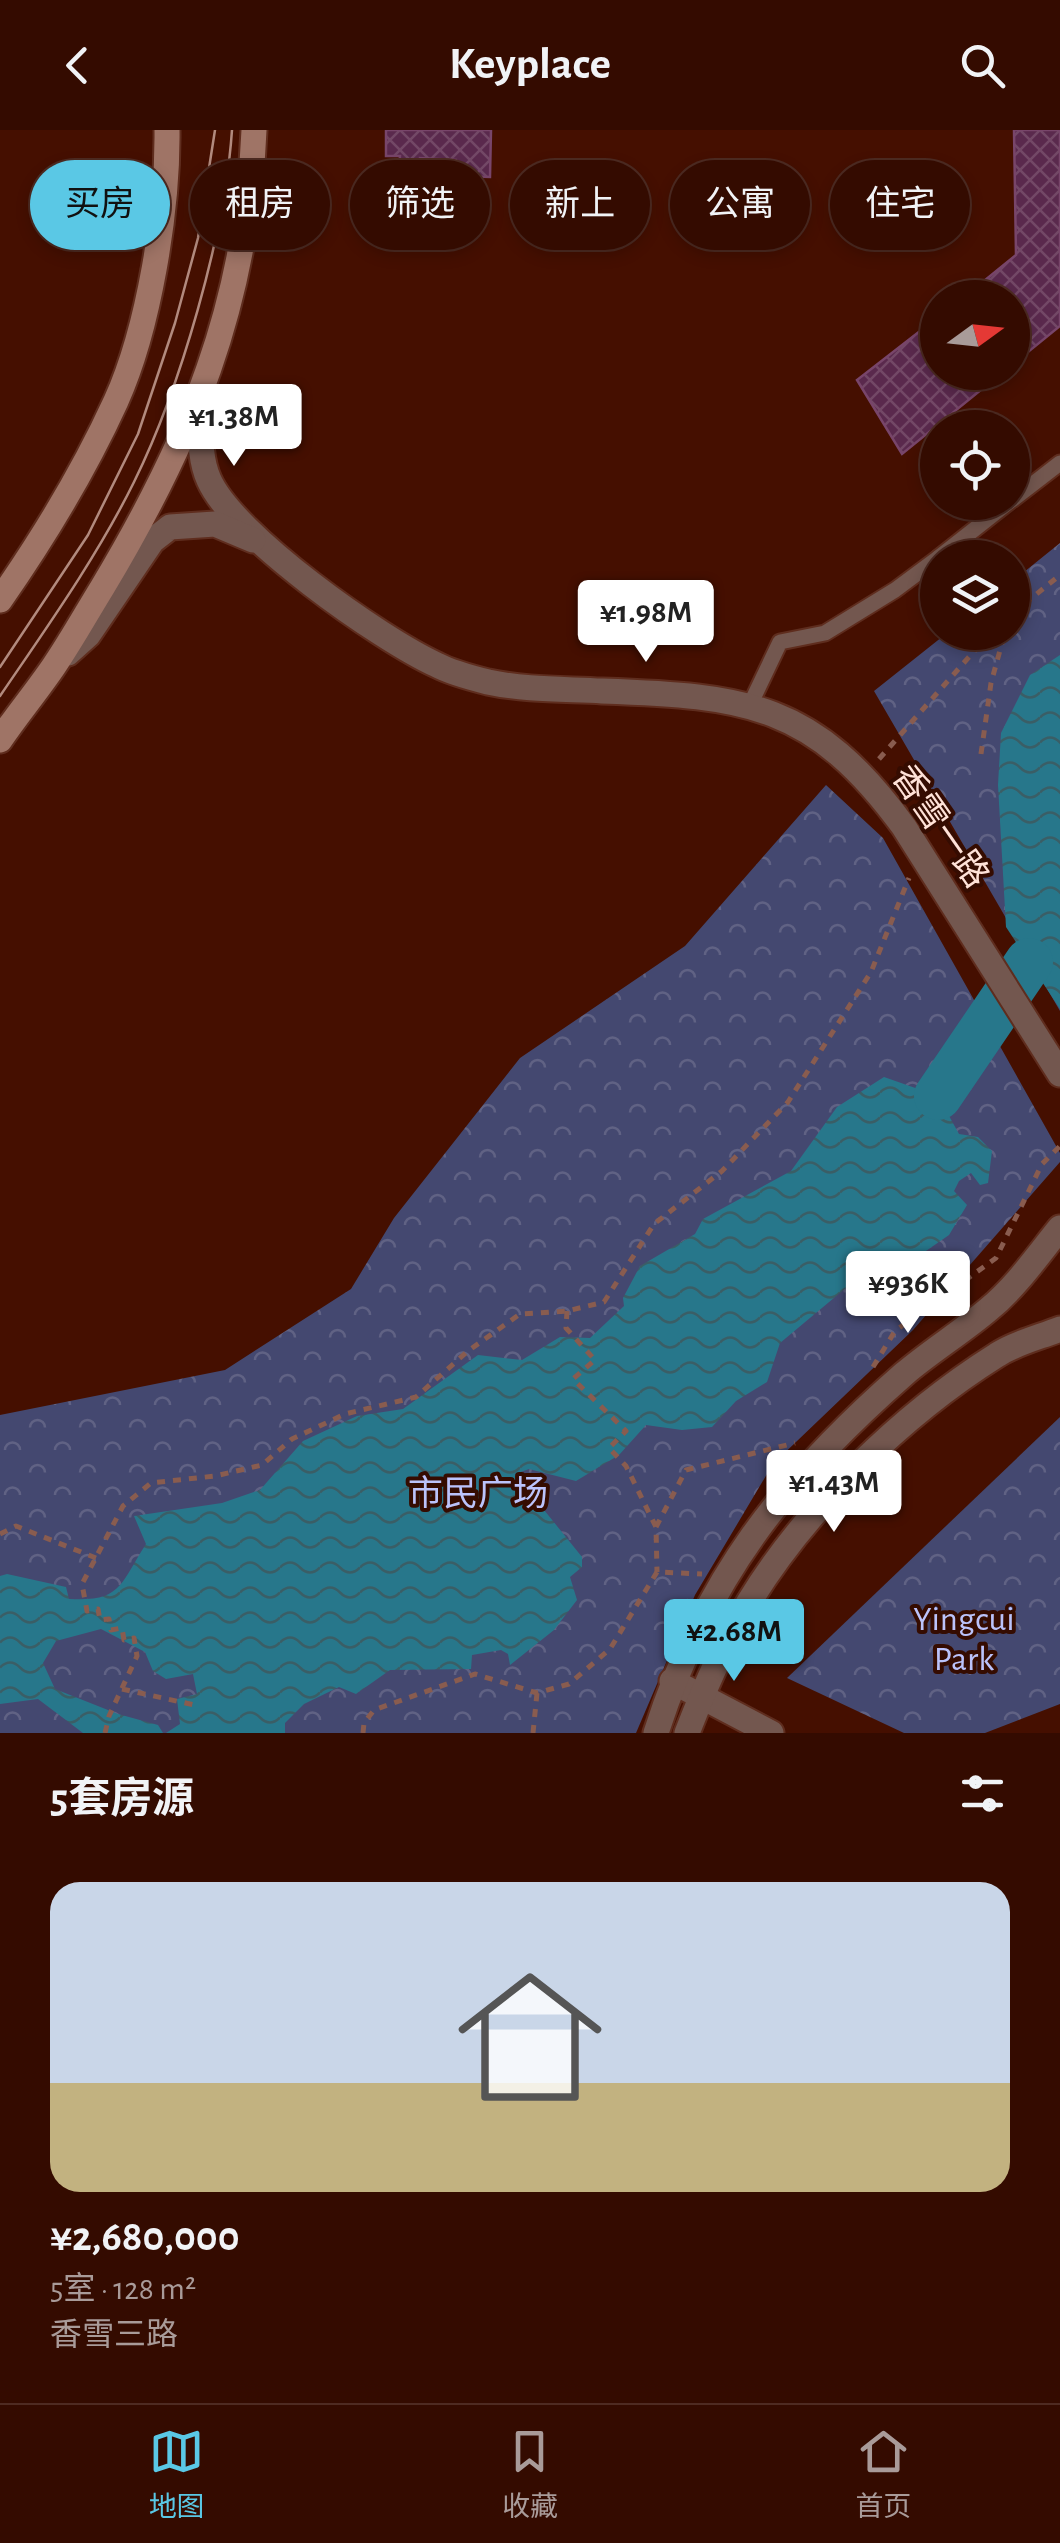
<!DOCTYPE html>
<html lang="zh">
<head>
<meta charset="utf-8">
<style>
	body { margin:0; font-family:"Alegreya Sans","Noto Sans SC",sans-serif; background:#3c140a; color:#f1f3f6; height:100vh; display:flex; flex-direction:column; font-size:38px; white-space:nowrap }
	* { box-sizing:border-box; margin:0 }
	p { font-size:32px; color:#a99b99 }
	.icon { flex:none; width:55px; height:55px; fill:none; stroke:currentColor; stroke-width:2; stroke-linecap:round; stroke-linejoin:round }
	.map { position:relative; height:1603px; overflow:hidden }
	.drawer { display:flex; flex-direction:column; background:#340b00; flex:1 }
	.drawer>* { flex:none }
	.hud { position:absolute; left:30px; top:30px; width:1000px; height:90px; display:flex; gap:20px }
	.needle { width:65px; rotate:75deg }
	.controls { position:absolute; left:920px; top:150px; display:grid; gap:20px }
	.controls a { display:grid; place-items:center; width:110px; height:110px; border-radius:50%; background:#340b00; box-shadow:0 5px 15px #0003,0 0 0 2px #4e2b22; font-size:50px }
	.price { position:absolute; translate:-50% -85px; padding:0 22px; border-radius:10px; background:#fff; color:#222; font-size:32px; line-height:65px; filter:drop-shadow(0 2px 5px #0008) }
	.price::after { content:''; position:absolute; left:50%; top:60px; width:30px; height:22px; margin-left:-15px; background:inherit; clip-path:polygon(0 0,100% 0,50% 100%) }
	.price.on { background:#5ac8e5; color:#111 }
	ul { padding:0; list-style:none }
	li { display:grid; align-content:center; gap:20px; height:530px; padding:0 50px }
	li span { display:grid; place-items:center; height:310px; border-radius:30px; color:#555 }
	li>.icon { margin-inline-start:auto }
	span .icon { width:180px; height:180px; fill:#fffc; stroke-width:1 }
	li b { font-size:42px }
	h2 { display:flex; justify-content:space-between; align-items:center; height:120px; padding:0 50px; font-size:42px }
	.chip { padding:0 35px; border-radius:45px; background:#340b00; box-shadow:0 5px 15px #0003,0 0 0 2px #4e2b22; font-size:35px; line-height:90px }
	.chip.on { background:#5ac8e5; color:#111 }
	header { display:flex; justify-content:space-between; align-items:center; height:130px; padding:0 50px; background:#340b00; font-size:45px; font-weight:700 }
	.tabs { display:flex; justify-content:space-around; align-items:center; height:140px; border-top:2px solid #4e2b22; background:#340b00; font-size:28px; color:#a99b99 }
	.tabs a { display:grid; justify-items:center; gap:5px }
	.tabs .on { color:#5ac8e5 }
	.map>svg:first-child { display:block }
	.park { fill:url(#park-crowns) }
	.water { fill:url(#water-waves) }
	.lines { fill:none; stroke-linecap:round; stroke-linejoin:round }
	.river { stroke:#27778b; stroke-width:48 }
	.building { fill:url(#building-cross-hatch); stroke:#78456a; stroke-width:2.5 }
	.service-casing { stroke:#5f2d1e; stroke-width:19 }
	.minor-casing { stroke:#5f2d1e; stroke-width:29 }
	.tertiary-casing { stroke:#5f2d1e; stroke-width:29 }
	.secondary-casing { stroke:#5f2d1e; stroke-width:29 }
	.path { stroke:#895c4f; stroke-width:5; stroke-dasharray:8 8; stroke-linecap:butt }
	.service { stroke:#73574f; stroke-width:15 }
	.minor { stroke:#73574f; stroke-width:25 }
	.tertiary { stroke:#73574f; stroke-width:25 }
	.secondary { stroke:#9f7466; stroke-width:25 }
	.tram { stroke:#b28a7e; stroke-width:2.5 }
	.labels { text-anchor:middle; stroke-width:8; stroke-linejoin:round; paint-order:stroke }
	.street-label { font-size:35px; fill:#ffe2d8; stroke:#350c01 }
	.park-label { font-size:35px; fill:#bbc3fb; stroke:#350c01 }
</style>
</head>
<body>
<header><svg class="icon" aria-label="back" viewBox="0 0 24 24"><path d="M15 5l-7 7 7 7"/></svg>Keyplace<svg class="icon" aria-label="search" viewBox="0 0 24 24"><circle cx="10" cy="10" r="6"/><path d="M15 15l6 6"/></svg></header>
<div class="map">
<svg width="1060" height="1603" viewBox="0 0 1060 1603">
	<defs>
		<pattern id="park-crowns" width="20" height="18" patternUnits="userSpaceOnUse" patternTransform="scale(2.5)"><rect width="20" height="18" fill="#444870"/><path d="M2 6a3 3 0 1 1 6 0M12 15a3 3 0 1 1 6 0" fill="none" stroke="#606284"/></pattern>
		<pattern id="water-waves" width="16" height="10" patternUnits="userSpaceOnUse" patternTransform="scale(2.5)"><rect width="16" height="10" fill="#27778b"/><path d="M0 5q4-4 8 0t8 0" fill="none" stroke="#3a5e66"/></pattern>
		<pattern id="building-cross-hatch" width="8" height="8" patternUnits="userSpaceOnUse" patternTransform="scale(2.5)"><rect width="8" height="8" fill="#5a294d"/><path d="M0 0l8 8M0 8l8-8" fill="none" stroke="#734866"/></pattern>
	</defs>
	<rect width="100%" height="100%" fill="#450f00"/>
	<g class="park">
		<path d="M1060,413V881L874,561L947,503L1012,502L1013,451Z"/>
		<path d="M826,655L883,708L1060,1023V1032L913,1200L773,1334L695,1465L636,1603H0V1285L225,1240L351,1159L394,1088L520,928L685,816Z"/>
		<path d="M1060,1287V1574L985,1603H904L787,1548Z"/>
	</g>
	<g class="water">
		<path d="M1060,525V879L1006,797L998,655L1001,603L1030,545Z"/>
		<path d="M884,947L938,966L959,1004L978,1007L992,1021L988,1053L980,1055L971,1043L959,1051L954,1061L967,1075L949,1105L887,1148L877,1132L780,1213L767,1252L736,1271L712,1297L682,1300L646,1295L619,1325L576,1351L529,1339L515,1344L582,1427V1437L570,1447L577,1470L554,1500L510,1535L508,1524L501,1520L472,1525L471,1539L390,1540L356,1564L339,1557L304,1574L285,1593V1603H166L180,1594L177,1569L197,1564L193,1544L166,1549L153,1541L145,1522L101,1499L56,1511L43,1533L55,1559L118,1584L158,1595L163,1603H83L38,1569L0,1574V1446L7,1444L66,1457L69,1469C122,1472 120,1454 146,1414L134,1386L222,1373L260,1360L303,1311L357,1286L403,1279L478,1225L522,1230L560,1207L590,1208L624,1176L623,1168L640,1136L695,1104L703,1089L791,1041L837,977Z"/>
	</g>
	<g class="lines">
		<path class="river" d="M938,966L1029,832"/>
	</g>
	<g class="building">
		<path d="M386,0H491L490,47L457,46L456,30L420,28V41L399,40L400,26H386Z"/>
		<path d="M1014,0H1060V196L1012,235V168H963L1016,125Z"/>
		<path d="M938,187V242H1003L902,324L857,250Z"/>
	</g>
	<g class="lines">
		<g class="service-casing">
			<g id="service">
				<path d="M1012,370L1060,333"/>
				<path d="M938,428L1009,372"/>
				<path d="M750,575L780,512L825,503L895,460L938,428"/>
			</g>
		</g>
		<g class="minor-casing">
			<g id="minor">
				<path d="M199,268C201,294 198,326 209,350C234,406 380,509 437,535C452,543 472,548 488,552C525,560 564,559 602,561C746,566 814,573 904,697L1060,944"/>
				<path d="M68,523L88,505L152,411L170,397L215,394L253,410"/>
				<path d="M672,1551L771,1603"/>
			</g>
		</g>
		<g class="tertiary-casing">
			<g id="tertiary">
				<path d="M656,1603C705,1449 784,1349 904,1244C931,1221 962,1202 989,1179C1016,1157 1038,1125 1060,1098"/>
				<path d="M687,1603C704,1559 724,1513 749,1472C807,1377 903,1284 997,1225C1015,1213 1040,1207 1060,1199"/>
			</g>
		</g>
		<g class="secondary-casing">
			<g id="secondary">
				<path d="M0,470C44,407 84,341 116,271C149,198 168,80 167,0"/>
				<path d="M0,610C17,585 37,561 54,536C71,511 86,484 102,458C191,310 247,174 254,0"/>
			</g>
		</g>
		<g class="path">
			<path d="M1012,484L1060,445"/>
			<path d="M981,624L991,553L1005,502"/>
			<path d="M879,629L991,502"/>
			<path d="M567,1181L566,1198L595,1230L573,1249L626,1301L609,1318L626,1336L656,1397L657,1442"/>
			<path d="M873,1237L895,1201L996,1128L1042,1034L1060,1016"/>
			<path d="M656,1397L686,1340L795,1313"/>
			<path d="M0,1404L16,1396L96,1428"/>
			<path d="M122,1559L199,1576"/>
			<path d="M105,1603L109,1586L137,1526L134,1508L124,1510L122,1498L111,1500L109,1489L100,1490L98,1479L87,1481L82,1454L123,1376L151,1353L215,1346L262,1335L292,1309L345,1284L416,1267L468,1221L520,1184L567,1181L604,1172L654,1094L722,1041L788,972L871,842L909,748"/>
			<path d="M363,1603L364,1593L374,1580L475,1544L537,1563L569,1554L610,1519L657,1442L702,1444"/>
			<path d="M533,1603L537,1563"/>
		</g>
		<use href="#service" class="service"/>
		<use href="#minor" class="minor"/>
		<use href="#tertiary" class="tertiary"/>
		<use href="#secondary" class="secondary"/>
		<g class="tram">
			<path d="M0,537L88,405L138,304L175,193L198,108L215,0"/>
			<path d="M0,566C47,497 97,427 134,352C180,259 225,104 232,0"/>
		</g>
	</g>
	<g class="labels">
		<g class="street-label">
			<text transform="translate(941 696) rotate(55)" y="12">香雪一路</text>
		</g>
		<g class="park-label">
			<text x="478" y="1375">市民广场</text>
			<text x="964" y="1500">Yingcui<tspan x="964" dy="40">Park</tspan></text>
		</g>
	</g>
</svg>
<div class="controls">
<a><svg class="needle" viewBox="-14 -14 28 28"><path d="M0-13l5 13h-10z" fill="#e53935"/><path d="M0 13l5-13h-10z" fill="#a99b99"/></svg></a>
<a><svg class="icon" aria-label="locate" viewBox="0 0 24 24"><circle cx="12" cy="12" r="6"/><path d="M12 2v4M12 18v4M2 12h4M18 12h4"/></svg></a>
<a><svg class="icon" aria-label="layers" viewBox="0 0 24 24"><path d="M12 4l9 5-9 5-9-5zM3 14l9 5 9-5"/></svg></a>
</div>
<b class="price" style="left:234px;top:339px">¥1.38M</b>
<b class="price" style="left:646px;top:535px">¥1.98M</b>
<b class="price" style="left:908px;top:1206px">¥936K</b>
<b class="price" style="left:834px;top:1405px">¥1.43M</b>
<b class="price on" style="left:734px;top:1554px">¥2.68M</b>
<div class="hud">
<a class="chip on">买房</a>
<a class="chip">租房</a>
<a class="chip">筛选</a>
<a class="chip">新上</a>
<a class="chip">公寓</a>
<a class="chip">住宅</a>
</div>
</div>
<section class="drawer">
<h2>5套房源<svg class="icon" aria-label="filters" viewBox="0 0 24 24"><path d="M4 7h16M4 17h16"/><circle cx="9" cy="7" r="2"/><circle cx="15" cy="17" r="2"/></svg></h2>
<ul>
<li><span style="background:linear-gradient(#c9d6e8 65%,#c2b280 0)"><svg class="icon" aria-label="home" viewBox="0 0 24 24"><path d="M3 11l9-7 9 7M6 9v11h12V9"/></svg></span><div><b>¥2,680,000</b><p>5室 · 128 m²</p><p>香雪三路</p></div></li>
</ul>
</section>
<nav class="tabs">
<a class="on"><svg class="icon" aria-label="map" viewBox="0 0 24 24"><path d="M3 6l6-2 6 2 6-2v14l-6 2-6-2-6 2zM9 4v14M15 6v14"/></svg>地图</a>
<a><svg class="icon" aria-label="saved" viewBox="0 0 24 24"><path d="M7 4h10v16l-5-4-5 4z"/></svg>收藏</a>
<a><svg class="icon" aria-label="home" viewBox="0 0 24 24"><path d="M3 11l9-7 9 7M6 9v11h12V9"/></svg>首页</a>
</nav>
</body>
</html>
